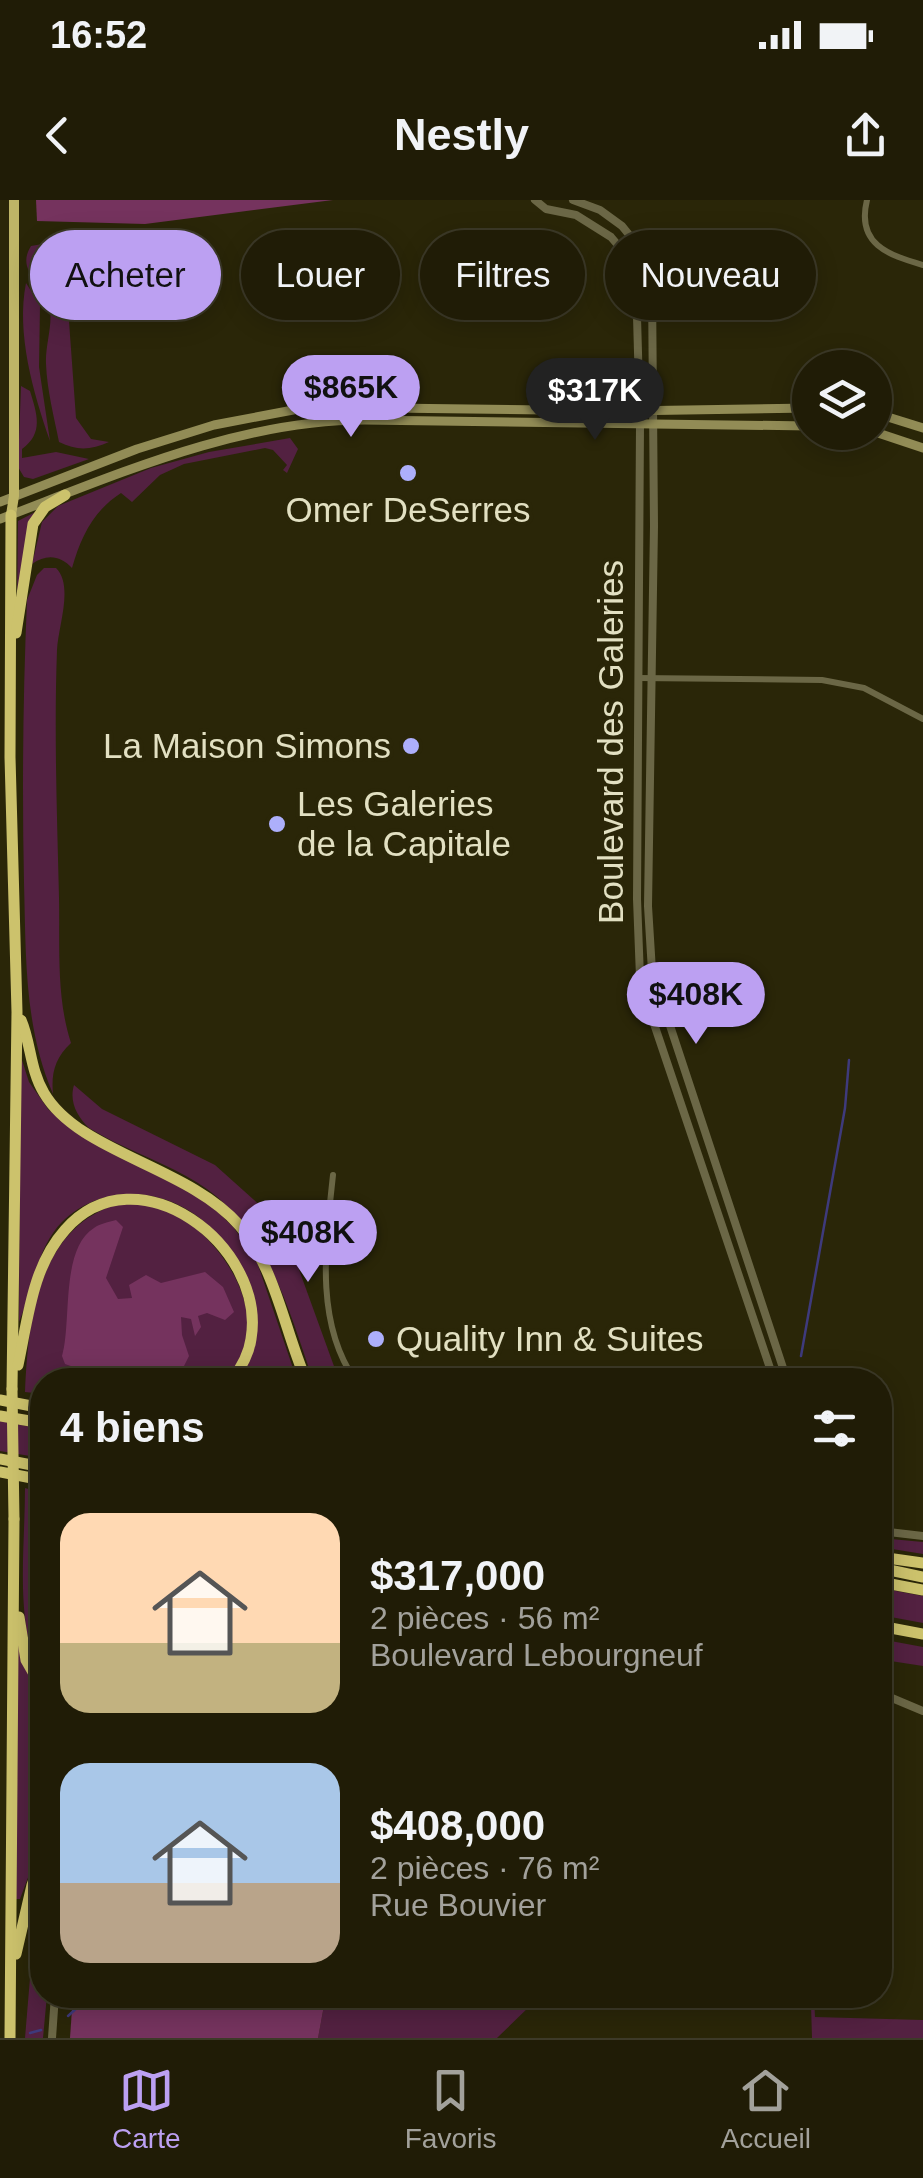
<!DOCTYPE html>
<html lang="fr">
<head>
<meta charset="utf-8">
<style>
	body { margin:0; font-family:Arial,sans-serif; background:#282510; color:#f1f3f6; height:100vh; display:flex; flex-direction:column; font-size:38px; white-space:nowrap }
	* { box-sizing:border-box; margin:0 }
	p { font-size:32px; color:#a2a19b }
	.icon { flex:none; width:55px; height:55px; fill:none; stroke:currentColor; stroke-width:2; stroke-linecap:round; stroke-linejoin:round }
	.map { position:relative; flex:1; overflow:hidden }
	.details { position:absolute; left:30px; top:1168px; width:862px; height:640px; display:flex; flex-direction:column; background:#201c06; border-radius:40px; box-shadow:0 5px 25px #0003,0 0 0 2px #3d3a28 }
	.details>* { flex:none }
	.top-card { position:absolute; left:30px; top:30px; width:865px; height:90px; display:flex; gap:20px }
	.fabs { position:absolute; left:792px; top:150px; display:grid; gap:20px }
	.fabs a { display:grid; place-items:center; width:100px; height:100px; border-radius:50%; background:#201c06; box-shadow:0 5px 25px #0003,0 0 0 2px #3d3a28; font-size:50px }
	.price { position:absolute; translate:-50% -85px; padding:0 22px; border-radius:35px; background:#bca0f2; color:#111; font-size:32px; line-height:65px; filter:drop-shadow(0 2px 5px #0008) }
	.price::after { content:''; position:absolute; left:50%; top:60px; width:30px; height:22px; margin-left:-15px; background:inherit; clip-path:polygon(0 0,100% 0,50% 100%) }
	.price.active { background:#222; color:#fff }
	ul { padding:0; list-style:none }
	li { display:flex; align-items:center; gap:30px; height:250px; padding:0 30px }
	li span { display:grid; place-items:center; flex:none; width:280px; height:200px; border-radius:30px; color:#555 }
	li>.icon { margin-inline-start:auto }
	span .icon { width:120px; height:120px; fill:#fffc; stroke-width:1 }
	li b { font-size:42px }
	h2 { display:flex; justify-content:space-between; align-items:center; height:120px; padding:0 30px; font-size:42px }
	.chip { padding:0 35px; border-radius:45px; background:#201c06; box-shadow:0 5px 25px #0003,0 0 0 2px #3d3a28; font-size:35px; line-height:90px }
	.chip.active { background:#bca0f2; color:#111 }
	.status { display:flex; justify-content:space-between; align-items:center; height:70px; padding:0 50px; background:#201c06; direction:ltr }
	.status svg { height:28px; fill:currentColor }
	header { display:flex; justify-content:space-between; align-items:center; height:130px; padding:0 30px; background:#201c06; font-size:45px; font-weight:700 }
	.dock { display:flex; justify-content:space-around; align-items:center; height:140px; border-top:2px solid #3d3a28; background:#201c06; font-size:28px; color:#a2a19b }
	.dock a { display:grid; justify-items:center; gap:5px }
	.dock .active { color:#bca0f2 }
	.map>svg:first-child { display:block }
	.green { fill:#532141 }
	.forest { fill:#75335e }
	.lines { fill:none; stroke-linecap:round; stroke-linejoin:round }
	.stream { stroke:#3e3a7c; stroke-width:2.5 }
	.minor { stroke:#6b6746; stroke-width:6 }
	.tertiary { stroke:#6b6746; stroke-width:8 }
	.secondary { stroke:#928c56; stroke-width:9 }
	.trunk { stroke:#beb567; stroke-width:10 }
	.motorway { stroke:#ccc26c; stroke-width:11 }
	.motorway-bridge { stroke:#ccc26c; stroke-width:11 }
	.poi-dot { fill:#adaffb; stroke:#2a2608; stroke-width:4 }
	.labels { text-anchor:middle; stroke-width:8; stroke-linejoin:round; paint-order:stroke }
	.poi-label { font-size:35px; fill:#e2e0c2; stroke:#2a2608; text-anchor:start }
	.street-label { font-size:35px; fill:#e2e0c2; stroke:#2a2608 }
</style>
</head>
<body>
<div class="status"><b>16:52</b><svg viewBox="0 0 49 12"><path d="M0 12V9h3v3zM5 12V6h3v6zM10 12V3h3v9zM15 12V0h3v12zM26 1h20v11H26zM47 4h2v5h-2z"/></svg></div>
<header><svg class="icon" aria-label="back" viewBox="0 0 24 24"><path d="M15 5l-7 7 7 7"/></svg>Nestly<svg class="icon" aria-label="share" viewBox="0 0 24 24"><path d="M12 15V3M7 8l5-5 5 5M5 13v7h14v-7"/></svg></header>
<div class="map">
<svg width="923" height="1838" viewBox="0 0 923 1838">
	<rect width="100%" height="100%" fill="#2a2608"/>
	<g class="green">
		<path d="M54,42L61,50L65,66L76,218L91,239L109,242C91,250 77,251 59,242C54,217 47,190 46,164C45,143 55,121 48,101C41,81 16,70 31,46Z"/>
		<path d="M26,83L40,105L39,167L50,241C33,192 16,133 26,83Z"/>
		<path d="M21,186L30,191C37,214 44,233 22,249V258L56,252L89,259L33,279L24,277L18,267Z"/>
		<path d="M290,238L298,249L287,273L283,270L287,265L273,250L265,248L184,264L160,275L132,302L121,293C93,311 81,337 72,368C60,355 46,354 32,364L42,322L58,306L151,268L209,252Z"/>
		<path d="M43,308L17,403L18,321Z"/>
		<path d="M44,368H56C74,386 58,426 57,450C54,532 57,615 59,697C60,746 56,797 71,843C55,858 51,873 53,894C24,826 26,756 24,683C22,588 23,494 27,400L37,375Z"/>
		<path d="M20,854L29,882L48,909L70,928L203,997L234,1028L256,1059L297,1180H236L254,1107C243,1084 232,1051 215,1032C175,988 106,979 62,1022C37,1047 32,1091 19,1122Z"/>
		<path d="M74,885L102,909L215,965L264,1009L297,1064L339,1180H313C286,1102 265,1018 186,976C155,959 120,947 89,928C77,916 69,902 74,885Z"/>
		<path d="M118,1004C129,1004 146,1002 156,1005C206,1022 255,1085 247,1138C245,1154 235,1167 227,1180H42V1194L25,1192C28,1120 38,1028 118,1004Z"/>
		<path d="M0,1221L42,1229V1258L0,1251Z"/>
		<path d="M25,1288L42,1293V1481C14,1423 25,1352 25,1288Z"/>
		<path d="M880,1338L923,1342V1354L880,1347Z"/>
		<path d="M880,1388L923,1396V1423L880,1415Z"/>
		<path d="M18,1439L29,1478L42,1495V1640L20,1699H16Z"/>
		<path d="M880,1439L923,1447V1466L884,1460L880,1467Z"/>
		<path d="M42,1686V1795H47L43,1838H25L34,1730Z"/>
		<path d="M326,1795H814L815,1817L923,1820V1838H812L811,1805H531L497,1838H318Z"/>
	</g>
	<g class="forest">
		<path d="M36,0H333L145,24L37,21Z"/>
		<path d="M116,1020L123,1027L106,1078L118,1099L132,1098L129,1085L146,1075L161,1083L205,1072L223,1087L234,1112L225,1120L207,1113L198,1116L201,1127L195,1136L191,1119L181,1117L182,1135L189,1156L177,1180H111L65,1164L62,1156C72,1123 60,1049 94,1028C99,1024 109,1022 116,1020Z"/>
		<path d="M73,1795H326L318,1838H70Z"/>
	</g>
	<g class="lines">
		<g class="stream">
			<path d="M801,1156L845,908L849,860"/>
			<path d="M68,1816L91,1795"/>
			<path d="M30,1833L41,1830"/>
		</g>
		<g class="minor">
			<path d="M867,0C856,44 888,55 923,65"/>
			<path d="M638,478L822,480L864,488L923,519"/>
			<path d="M333,975C326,1042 314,1121 355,1180"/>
		</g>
		<g class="tertiary">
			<path d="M535,0L546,9L576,15L611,37L628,57L636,80L640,225L637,699L640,777L647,803L774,1180"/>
			<path d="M573,0L600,10L622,26L639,47L652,85L654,326L648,706L652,771L787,1180"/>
			<path d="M880,1331L923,1336"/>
			<path d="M880,1493L923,1511"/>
			<path d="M52,1838L55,1795"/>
		</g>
		<g class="secondary">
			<path d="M875,213L923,228"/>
			<path d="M875,232L923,248"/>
			<path d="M0,302L137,249L214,225L309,207L624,211L810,208"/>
			<path d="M0,319C116,275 239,220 365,220L810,226"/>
		</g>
		<path class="trunk" d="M11,315L14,296V0"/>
		<g class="motorway">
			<path d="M11,315L10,557L17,812L12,1189"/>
			<path d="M16,433L33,324L45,307L65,295"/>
			<path d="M21,820C31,843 30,870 44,893C79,953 187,966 239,1025C276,1069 284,1129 306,1180"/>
			<path d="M18,1165C28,1119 32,1067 65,1030C137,948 267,1046 251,1139C249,1154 241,1168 232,1180"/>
			<path d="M0,1200L42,1208"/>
			<path d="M0,1216L42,1223"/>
			<path d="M0,1259L42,1267"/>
			<path d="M0,1272L42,1280"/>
			<path d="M880,1357L923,1363"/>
			<path d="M880,1368L923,1377"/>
			<path d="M880,1382L923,1390"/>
			<path d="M19,1417L26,1460L42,1488"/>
			<path d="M880,1426L923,1434"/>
			<path d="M16,1754L32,1685L42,1657"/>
			<path d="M10,1838L14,1319"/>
		</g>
		<path class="motorway-bridge" d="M12,1189L14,1319"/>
	</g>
	<g class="poi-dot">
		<circle cx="408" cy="273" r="10"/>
		<circle cx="411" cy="546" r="10"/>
		<circle cx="277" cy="624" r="10"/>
		<circle cx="376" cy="1139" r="10"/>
	</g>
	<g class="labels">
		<g class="poi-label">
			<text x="408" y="322" text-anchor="middle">Omer DeSerres</text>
			<text x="391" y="558" text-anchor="end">La Maison Simons</text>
			<text x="297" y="616">Les Galeries<tspan x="297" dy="40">de la Capitale</tspan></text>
			<text x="396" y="1151">Quality Inn &amp; Suites</text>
		</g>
		<g class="street-label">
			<text transform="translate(611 542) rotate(-90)" y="12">Boulevard des Galeries</text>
		</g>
	</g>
</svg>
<div class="fabs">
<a><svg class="icon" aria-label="layers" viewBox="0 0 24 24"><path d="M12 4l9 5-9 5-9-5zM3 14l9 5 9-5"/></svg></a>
</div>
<b class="price" style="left:351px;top:240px">$865K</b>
<b class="price active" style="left:595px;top:243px">$317K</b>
<b class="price" style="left:696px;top:847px">$408K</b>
<b class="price" style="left:308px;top:1085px">$408K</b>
<div class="top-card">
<a class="chip active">Acheter</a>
<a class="chip">Louer</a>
<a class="chip">Filtres</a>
<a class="chip">Nouveau</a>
</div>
<section class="details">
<h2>4 biens<svg class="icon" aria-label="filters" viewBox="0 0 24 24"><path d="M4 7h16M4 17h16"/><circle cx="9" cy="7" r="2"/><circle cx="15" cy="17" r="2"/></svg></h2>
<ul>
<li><span style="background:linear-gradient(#ffd9b3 65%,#c2b280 0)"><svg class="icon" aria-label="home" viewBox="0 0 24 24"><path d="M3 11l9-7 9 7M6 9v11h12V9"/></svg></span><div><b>$317,000</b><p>2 pièces · 56 m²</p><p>Boulevard Lebourgneuf</p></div></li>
<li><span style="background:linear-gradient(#a9c7e8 60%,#b9a48a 0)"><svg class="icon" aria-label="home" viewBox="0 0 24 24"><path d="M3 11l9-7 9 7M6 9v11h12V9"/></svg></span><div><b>$408,000</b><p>2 pièces · 76 m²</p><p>Rue Bouvier</p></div></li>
</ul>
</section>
</div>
<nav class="dock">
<a class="active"><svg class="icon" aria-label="map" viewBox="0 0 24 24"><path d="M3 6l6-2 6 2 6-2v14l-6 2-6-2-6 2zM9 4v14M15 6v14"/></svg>Carte</a>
<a><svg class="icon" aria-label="saved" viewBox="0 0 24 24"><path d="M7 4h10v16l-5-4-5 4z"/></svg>Favoris</a>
<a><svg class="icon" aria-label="home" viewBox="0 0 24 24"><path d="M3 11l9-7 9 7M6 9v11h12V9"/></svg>Accueil</a>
</nav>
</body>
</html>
